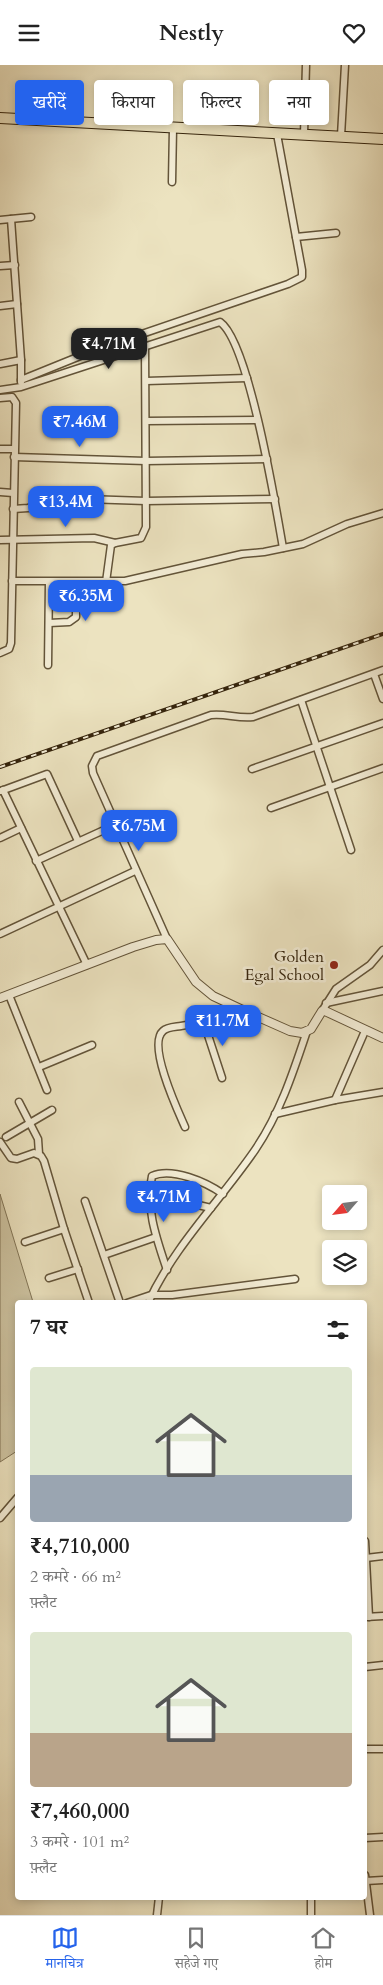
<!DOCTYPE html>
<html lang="hi">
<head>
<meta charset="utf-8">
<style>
	body { margin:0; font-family:Cardo,"Noto Serif Devanagari",serif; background:#f6f6f6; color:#222; height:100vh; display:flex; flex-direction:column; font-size:19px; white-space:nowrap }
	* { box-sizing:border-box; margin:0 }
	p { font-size:16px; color:#767676 }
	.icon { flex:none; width:28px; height:28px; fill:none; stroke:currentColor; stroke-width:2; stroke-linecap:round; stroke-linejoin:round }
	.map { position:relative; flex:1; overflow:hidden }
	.panel { position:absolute; left:15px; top:1235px; width:352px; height:600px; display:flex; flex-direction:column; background:#fff; border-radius:5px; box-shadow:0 2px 8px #0003 }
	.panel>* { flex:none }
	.guide { position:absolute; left:15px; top:15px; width:354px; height:45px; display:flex; gap:10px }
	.needle { width:32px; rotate:242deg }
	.controls { position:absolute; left:322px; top:1120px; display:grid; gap:10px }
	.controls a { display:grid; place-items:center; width:45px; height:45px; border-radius:5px; background:#fff; box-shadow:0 2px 8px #0003; font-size:25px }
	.price { position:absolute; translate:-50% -42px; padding:0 11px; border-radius:10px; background:#2563eb; color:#fff; font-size:16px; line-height:32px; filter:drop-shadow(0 1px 2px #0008) }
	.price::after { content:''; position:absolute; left:50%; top:30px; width:15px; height:11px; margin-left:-8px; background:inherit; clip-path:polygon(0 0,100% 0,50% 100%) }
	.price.active { background:#222; color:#fff }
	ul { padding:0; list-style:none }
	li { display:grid; align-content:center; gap:10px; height:265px; padding:0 15px }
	li span { display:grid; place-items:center; height:155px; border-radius:5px; color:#555 }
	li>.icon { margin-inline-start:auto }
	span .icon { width:90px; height:90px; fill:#fffc; stroke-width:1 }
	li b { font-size:21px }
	h2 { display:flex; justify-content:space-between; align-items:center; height:60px; padding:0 15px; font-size:21px }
	.chip { padding:0 18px; border-radius:5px; background:#fff; box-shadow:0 2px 8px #0003; font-size:18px; line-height:45px }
	.chip.active { background:#2563eb; color:#fff }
	header { display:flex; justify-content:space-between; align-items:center; height:65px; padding:0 15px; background:#fff; font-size:22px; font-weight:800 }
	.menu { display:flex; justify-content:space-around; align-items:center; height:70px; border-top:1px solid #e0e0e0; background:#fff; font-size:14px; color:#767676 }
	.menu a { display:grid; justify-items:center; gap:2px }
	.menu .active { color:#2563eb }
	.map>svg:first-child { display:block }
	.green { fill:#cdc3a1; stroke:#817456 }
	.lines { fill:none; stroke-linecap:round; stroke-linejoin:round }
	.minor-casing { stroke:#635439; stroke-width:9 }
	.tertiary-casing { stroke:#635439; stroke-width:10 }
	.trunk-casing { stroke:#35240c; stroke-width:12 }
	.minor { stroke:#f3edd6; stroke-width:6 }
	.tertiary { stroke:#f3edd6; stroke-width:8 }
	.trunk { stroke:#ece3c0; stroke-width:10 }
	.rail-casing { stroke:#35240c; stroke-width:4 }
	.rail { stroke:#f3edd6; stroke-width:2; stroke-dasharray:5.5; stroke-linecap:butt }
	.poi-dot { fill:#8f2418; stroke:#f3edd6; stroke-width:2 }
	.labels { text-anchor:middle; stroke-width:5; stroke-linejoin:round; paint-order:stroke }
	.poi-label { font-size:16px; fill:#35240c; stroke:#f3edd6; text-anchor:end }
</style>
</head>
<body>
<header><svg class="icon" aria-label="menu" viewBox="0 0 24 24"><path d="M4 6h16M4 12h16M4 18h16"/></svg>Nestly<svg class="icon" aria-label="heart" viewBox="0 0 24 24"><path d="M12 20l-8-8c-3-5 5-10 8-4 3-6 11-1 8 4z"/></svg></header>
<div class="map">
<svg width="383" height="1850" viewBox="0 0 383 1850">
	<rect width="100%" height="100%" fill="#ece3c0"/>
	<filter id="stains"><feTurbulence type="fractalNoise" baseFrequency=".004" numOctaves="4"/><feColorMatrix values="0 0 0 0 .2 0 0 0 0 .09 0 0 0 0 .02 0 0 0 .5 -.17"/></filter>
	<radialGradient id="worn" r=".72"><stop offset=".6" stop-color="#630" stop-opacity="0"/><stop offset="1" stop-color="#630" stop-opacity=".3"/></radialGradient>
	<path class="green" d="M0,1129L33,1237L18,1238L17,1386L0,1397Z"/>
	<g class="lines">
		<g class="minor-casing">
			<g id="minor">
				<path d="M304,69L306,0"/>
				<path d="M341,71L345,0"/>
				<path d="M172,117L173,63"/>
				<path d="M11,154L21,295V317"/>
				<path d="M0,155L31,152"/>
				<path d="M296,172L336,168"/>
				<path d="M0,201L15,200"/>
				<path d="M0,241L17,239"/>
				<path d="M0,299L21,295"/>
				<path d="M21,315L95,285L288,219L302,212V205L277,69"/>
				<path d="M146,316L247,313"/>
				<path d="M0,325L21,322L220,257C249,277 276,443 283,483"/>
				<path d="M0,333L12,332L16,338L11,578L9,584L0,588"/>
				<path d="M146,356L257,355"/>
				<path d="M0,384H14"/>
				<path d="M14,392L146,396L267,394"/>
				<path d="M0,427L13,428"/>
				<path d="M13,444L28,443L55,433L146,436L275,434"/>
				<path d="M0,475L94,473L115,478"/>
				<path d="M12,516H125L242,489L264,487L303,479L347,459L383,448"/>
				<path d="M106,517L111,480L115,478L141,473L146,462L145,281"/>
				<path d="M49,558L69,557L76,552V517"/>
				<path d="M48,600L49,517"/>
				<path d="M374,609L383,634"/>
				<path d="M301,635L351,785"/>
				<path d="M252,704L383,658"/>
				<path d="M3,725L87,900"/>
				<path d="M1,726L47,709L78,776"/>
				<path d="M271,743L383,703"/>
				<path d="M0,773L21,763"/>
				<path d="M36,796L115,760"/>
				<path d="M0,869L135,806"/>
				<path d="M167,874L93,708L92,701L97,691L211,650C225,648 238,654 253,652L383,605"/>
				<path d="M9,930L47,1025"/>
				<path d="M326,938L383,926"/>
				<path d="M322,946L336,924L370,900L383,885"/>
				<path d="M204,958L222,1013"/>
				<path d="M39,1002L92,980"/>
				<path d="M335,1035L365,966"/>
				<path d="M19,1037L38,1074L39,1089"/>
				<path d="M275,1049L335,1035L383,1027"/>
				<path d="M185,1062C178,1046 147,980 163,966C167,962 175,962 181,961C203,958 220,952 240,944"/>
				<path d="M6,1072L52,1045"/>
				<path d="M0,1077L11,1093L17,1094L34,1088L41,1091L44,1096L64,1164L89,1238"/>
				<path d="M149,1133L177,1135L211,1143"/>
				<path d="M85,1136L120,1238"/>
				<path d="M25,1177L64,1164"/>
				<path d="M104,1190L156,1172"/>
				<path d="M167,1205C157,1175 145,1143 152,1111C172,1102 206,1117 223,1129"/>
				<path d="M49,1213L78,1204"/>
				<path d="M127,1238L151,1230H172L295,1214"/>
				<path d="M148,1238C174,1181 220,1136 255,1085C280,1048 293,1008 307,966"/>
				<path d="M0,1453L18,1432"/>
				<path d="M365,1476L369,1552"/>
				<path d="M366,1493L383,1491"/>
				<path d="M365,1552L383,1551"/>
				<path d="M365,1602L383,1600"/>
				<path d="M365,1684H383"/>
				<path d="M365,1773L383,1772"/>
				<path d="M365,1810L370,1850"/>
				<path d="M366,1816L383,1815"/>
				<path d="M157,1850L159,1832"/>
				<path d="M311,1850V1832"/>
			</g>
		</g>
		<g class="tertiary-casing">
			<path id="tertiary" d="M0,933L133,882L156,875L167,874L196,917L213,931L247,947L290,966L302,968L311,964L322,946H325L383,973"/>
		</g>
		<g class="trunk-casing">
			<path id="trunk" d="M0,53L383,74"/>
		</g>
		<use href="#minor" class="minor"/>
		<use href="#tertiary" class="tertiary"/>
		<use href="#trunk" class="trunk"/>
		<g class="rail-casing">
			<path id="rail" d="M0,702L383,569"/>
		</g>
		<use href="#rail" class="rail"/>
	</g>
	<circle class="poi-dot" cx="334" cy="900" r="5"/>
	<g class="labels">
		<g class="poi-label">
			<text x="324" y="897">Golden<tspan x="324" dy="18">Egal School</tspan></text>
		</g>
	</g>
	<rect width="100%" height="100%" filter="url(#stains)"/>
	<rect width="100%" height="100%" fill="url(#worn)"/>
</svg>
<div class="controls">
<a><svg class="needle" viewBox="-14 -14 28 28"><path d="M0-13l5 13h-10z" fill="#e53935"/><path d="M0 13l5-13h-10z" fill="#767676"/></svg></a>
<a><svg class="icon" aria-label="layers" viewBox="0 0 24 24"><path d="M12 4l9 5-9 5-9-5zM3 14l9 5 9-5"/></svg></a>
</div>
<b class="price active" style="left:109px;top:305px">₹4.71M</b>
<b class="price" style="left:80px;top:383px">₹7.46M</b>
<b class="price" style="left:66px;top:463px">₹13.4M</b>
<b class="price" style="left:86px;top:557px">₹6.35M</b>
<b class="price" style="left:139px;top:787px">₹6.75M</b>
<b class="price" style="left:223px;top:982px">₹11.7M</b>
<b class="price" style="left:164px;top:1158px">₹4.71M</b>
<div class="guide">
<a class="chip active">खरीदें</a>
<a class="chip">किराया</a>
<a class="chip">फ़िल्टर</a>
<a class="chip">नया</a>
</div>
<section class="panel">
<h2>7 घर<svg class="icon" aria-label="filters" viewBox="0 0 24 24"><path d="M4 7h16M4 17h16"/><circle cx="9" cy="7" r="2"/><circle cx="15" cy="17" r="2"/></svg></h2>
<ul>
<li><span style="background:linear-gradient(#dfe7d0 70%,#9aa5b1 0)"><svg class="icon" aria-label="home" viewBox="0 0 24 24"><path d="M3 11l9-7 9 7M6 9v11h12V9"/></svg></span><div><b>₹4,710,000</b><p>2 कमरे · 66 m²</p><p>फ़्लैट</p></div></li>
<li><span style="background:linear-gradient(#dfe7d0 65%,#b9a48a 0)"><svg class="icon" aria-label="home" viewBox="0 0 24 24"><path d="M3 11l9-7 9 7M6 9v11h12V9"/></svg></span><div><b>₹7,460,000</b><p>3 कमरे · 101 m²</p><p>फ़्लैट</p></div></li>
</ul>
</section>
</div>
<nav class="menu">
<a class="active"><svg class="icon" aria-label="map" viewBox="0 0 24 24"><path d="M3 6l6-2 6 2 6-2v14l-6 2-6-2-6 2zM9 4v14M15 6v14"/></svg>मानचित्र</a>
<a><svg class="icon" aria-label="saved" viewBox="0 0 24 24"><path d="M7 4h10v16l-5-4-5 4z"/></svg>सहेजे गए</a>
<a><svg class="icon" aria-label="home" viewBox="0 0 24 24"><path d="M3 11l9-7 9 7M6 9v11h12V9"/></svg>होम</a>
</nav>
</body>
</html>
